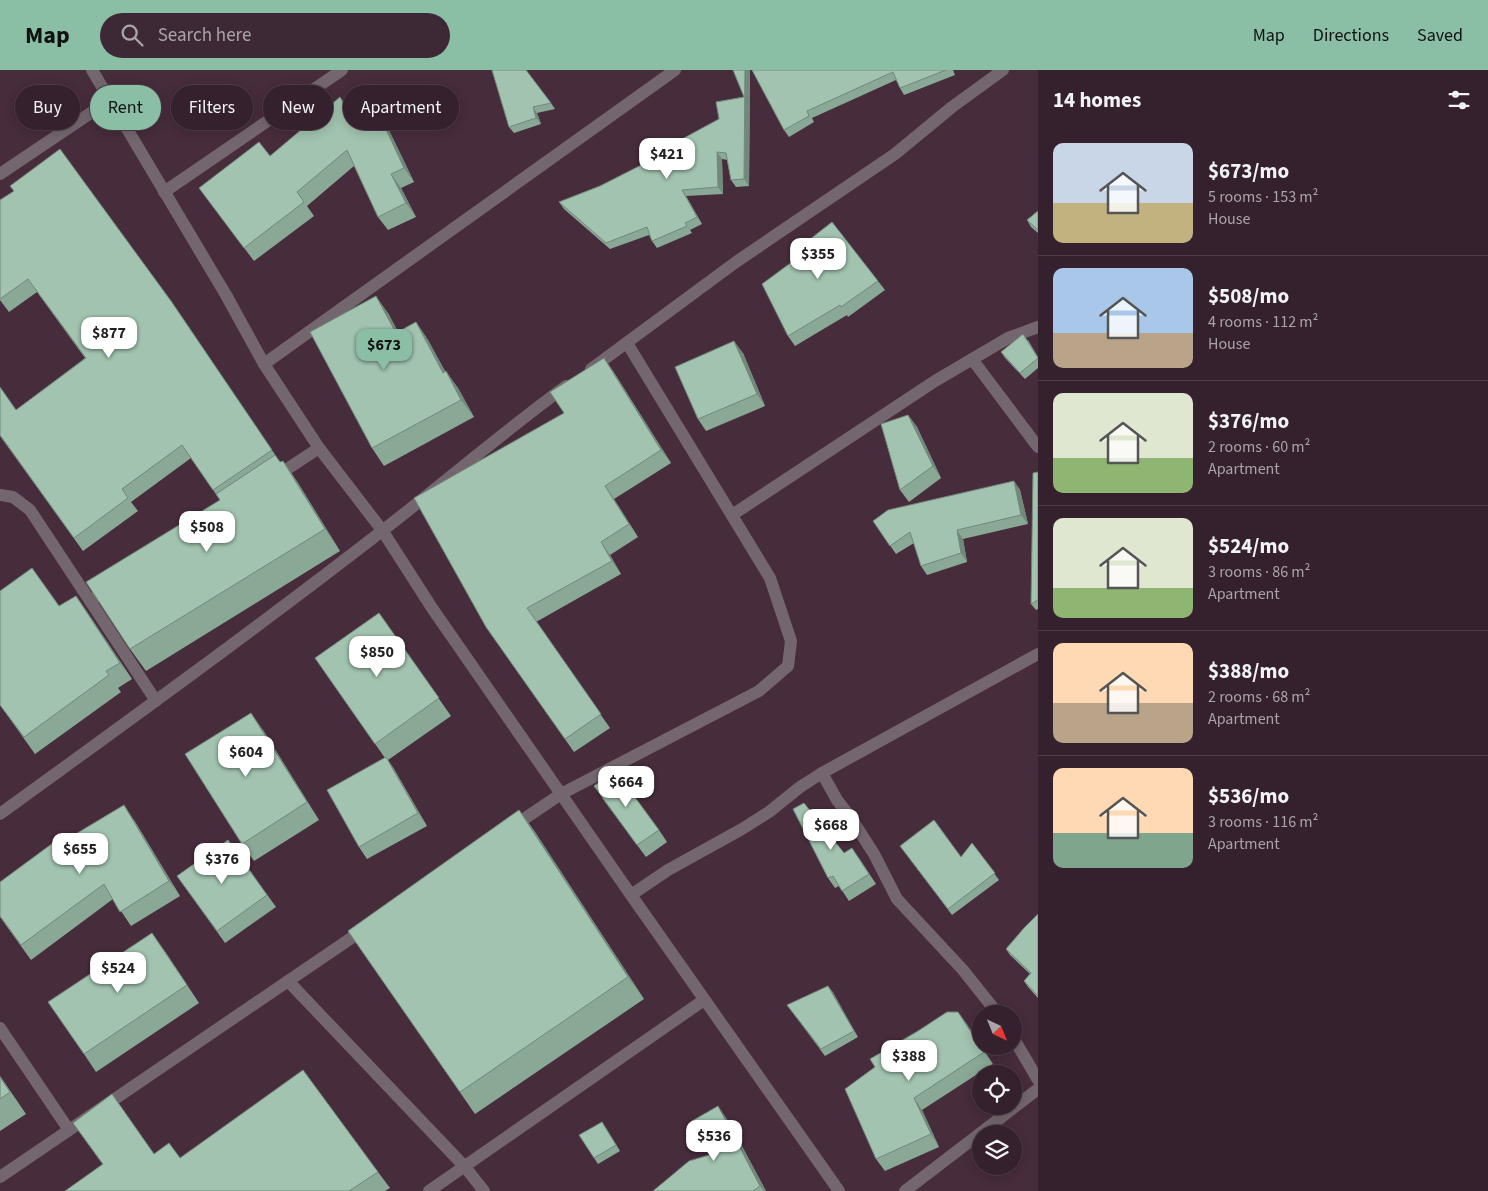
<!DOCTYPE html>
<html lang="en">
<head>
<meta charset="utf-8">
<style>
	body { margin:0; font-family:"Source Sans 3",sans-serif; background:#3d2935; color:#f1f3f6; height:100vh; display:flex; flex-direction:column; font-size:19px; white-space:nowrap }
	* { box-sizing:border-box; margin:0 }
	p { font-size:16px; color:#aaa3aa }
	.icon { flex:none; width:28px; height:28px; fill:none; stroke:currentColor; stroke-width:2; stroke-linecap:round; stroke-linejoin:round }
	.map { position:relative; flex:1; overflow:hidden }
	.panel { display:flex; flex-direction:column; background:#35212d; width:450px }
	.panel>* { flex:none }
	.top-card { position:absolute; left:15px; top:15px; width:475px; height:45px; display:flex; gap:10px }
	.needle { width:32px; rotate:137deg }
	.fabs { position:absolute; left:972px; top:935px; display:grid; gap:10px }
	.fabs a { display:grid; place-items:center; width:50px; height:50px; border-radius:50%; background:#35212d; box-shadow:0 2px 12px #0003,0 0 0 1px #4f3e49; font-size:25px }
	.price { position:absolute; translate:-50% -42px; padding:0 11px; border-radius:10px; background:#fff; color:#222; font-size:16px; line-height:32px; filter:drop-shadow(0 1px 2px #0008) }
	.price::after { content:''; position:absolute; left:50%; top:30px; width:15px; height:11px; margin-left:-8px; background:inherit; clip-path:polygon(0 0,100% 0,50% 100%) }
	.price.selected { background:#8abfa5; color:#111 }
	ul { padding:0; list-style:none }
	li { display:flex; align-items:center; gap:15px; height:125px; padding:0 15px }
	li+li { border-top:1px solid #4f3e49 }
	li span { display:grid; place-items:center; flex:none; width:140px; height:100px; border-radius:10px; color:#555 }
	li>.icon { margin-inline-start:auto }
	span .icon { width:60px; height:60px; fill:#fffc; stroke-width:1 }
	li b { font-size:21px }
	h2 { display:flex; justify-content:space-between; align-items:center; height:60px; padding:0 15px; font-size:21px }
	.tag { padding:0 18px; border-radius:22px; background:#35212d; box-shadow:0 2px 12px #0003,0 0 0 1px #4f3e49; font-size:18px; line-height:45px }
	.tag.selected { background:#8abfa5; color:#111 }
	header { display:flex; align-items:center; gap:30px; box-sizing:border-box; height:70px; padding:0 25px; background:#8abfa5; color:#111 }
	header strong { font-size:24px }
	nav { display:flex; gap:28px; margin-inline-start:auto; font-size:18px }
	.search { width:350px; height:45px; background:#3d2935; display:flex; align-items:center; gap:12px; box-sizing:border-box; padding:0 18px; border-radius:28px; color:#aaa3aa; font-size:19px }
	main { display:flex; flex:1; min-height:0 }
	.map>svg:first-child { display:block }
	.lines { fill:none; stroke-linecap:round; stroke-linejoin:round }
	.minor { stroke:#74666e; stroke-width:12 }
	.tertiary { stroke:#74666e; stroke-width:12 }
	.wall { fill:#8aa896 }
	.shaded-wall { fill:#71887a }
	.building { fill:#a1c3af; stroke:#71887a }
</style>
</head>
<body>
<header>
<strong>Map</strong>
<div class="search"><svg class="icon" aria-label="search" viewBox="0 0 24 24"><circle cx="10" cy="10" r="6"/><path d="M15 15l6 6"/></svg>Search here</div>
<nav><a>Map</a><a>Directions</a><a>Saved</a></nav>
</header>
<main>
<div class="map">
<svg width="1038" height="1121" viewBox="0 0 1038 1121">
	<rect width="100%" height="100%" fill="#472c3c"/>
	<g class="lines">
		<g class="minor">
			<path d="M0,104L110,30"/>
			<path d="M164,122L342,0"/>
			<path d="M972,289L1038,377"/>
			<path d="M264,294L675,0"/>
			<path d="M591,299L736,192L895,84L952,37L1003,0"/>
			<path d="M275,407L319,378"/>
			<path d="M0,425L13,427L30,440L156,631"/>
			<path d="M732,445L935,311L1008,268L1038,257"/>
			<path d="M90,531L109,518"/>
			<path d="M822,703L1038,584"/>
			<path d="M0,744C128,651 257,558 382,461C444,413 503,362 566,316"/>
			<path d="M512,757L561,724L759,621L788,596L791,571L770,508L627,273"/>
			<path d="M631,825L668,800L742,759L769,742L800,717L822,703L837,730L851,748L874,784L897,829L963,900L998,944"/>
			<path d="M288,911L465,1097L484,1121"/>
			<path d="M0,958L69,1060"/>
			<path d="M1014,969L1038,1010"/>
			<path d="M0,1107L366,858"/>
			<path d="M429,1121L704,930"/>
		</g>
		<g class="tertiary">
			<path d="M92,0L226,225L264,294L319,378L382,460L432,538L631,825L839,1121"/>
			<path d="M905,1121L1038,1019"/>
		</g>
	</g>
	<g class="wall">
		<path d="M492,0L551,33L555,39L537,43L541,54L514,63L509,57Z"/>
		<path d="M750,0L749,116L736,117L731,110L727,90L722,89L723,124L686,126L702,154L690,160L692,163L657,178L652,171L649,165L610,179L564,139L559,132L600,116L663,84L660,81L719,49L744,27Z"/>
		<path d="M752,0H953L955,5L904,25L900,18L896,10L812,48L814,52L789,67L784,60Z"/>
		<path d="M377,40L386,54L414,112L401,118L416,147L388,160L378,147L354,96L307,136L314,146L254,191L199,118L270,86L356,51Z"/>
		<path d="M0,130L171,231L280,392L283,391L298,413L340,481L146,601L130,579L220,430L191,388L131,432L138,441L83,481L0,366L16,340L85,288L37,222L9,242L0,230Z"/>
		<path d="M1038,141V163L1031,157L1027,150Z"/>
		<path d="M795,181L878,211L885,220L848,247L847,245L795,276L788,266L799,187Z"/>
		<path d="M388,243L398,262L416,252L428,270L445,301L458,318L474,347L384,396L372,378Z"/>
		<path d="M1028,270L1038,287V298L1025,309L1005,288L1001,282Z"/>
		<path d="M743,283L765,336L706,361L698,349Z"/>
		<path d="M604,288L613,301L671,393L614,429L638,467L610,485L621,504L536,552L610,658L574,682L486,557L564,343Z"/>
		<path d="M908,345L917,357L941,408L909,432L900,420Z"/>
		<path d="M1038,402V539L1036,540L1031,534Z"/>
		<path d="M1014,411L1020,420L1028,454L963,469L967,492L927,505L921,496L914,473L896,484L873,451Z"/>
		<path d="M76,526L132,609L118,618L121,622L35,684L0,635L59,536Z"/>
		<path d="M379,543L451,646L388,690L394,699L427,756L367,789L359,777L385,688L315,588Z"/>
		<path d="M263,660L319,750L254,791L242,774Z"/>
		<path d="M602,728L659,760L667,772L646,787Z"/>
		<path d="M519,740L535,762L644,929L475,1044L348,861Z"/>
		<path d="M134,750L180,826L131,856L113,829L31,890L0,847V812L59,774Z"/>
		<path d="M228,770L276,837L225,873L177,806Z"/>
		<path d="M972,773L999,810L952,845L900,776L961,787Z"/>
		<path d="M844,783L859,788L876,814L849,831L839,816L835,818L828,808Z"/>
		<path d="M1038,844V928L1028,917L1024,911L1030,904L1010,885L1006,879Z"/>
		<path d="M164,880L199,933L96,1002L84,984Z"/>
		<path d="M828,916L858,967L825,986L787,935Z"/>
		<path d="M958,942L993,994L922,1040L939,1077L885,1101L876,1089L875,997Z"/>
		<path d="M0,1006L26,1044L0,1061Z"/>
		<path d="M692,1051L729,1052L766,1121H653L715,1083Z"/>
		<path d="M73,1053L154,1084L180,1088L378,1102L390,1118L385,1121H65L103,1095Z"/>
		<path d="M606,1058L620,1081L598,1094L594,1088Z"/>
	</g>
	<g class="shaded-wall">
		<path d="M745,0H750L749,116L744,109Z"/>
		<path d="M533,37L537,43L541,54L536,48Z"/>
		<path d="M377,40L386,54L414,112L404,98Z"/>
		<path d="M717,82L722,89L723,124L718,117Z"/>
		<path d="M391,104L401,118L416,147L406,133Z"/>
		<path d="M682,120L686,126L702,154L697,147Z"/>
		<path d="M376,226L388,243L408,280L396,263Z"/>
		<path d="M416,252L428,270L455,320L443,303Z"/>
		<path d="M734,271L743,283L765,336L757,324Z"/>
		<path d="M604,288L613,301L671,393L661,380Z"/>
		<path d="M446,301L458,318L474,347L461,330Z"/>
		<path d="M908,345L917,357L941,408L933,396Z"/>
		<path d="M283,391L298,413L340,481L325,459Z"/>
		<path d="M1014,411L1020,420L1028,454L1021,445Z"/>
		<path d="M605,416L614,429L638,467L629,454Z"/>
		<path d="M957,460L963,469L967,492L961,483Z"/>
		<path d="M601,472L610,485L621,504L612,491Z"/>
		<path d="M76,526L88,543L132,609L120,593Z"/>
		<path d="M251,643L263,660L319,750L307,732Z"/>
		<path d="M386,687L394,699L427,756L418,743Z"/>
		<path d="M124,735L134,750L180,826L169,811Z"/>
		<path d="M519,740L535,762L644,929L628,907Z"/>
		<path d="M152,863L164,880L199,933L187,915Z"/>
		<path d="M828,916L833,922L858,967L854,961Z"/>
		<path d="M958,942L967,954L993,994L984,982Z"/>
		<path d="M0,1006L26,1044L0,1007Z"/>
		<path d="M914,1028L922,1040L939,1077L931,1064Z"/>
		<path d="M718,1036L729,1052L766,1121H764L760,1116Z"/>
	</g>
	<g class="building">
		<path d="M492,0H526L551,33L533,37L536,48L509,57Z"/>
		<path d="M733,0H745L744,109L731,110L726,83L717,82L718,117L682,120L697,147L685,153L687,156L652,171L647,157L606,173L559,132L600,116L669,81H660L719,49L716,32L744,27Z"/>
		<path d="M752,0H946L900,18L893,2L807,41L809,46L784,60Z"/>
		<path d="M340,27L355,51L377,40L404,98L391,104L406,133L378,147L347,80L297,122L304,132L244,178L199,118L259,72L270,86Z"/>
		<path d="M60,79L171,231L272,380L213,420L182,375L122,419L128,428L74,468L0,365V317L16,340L86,288L28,209L0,229V130L14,121L10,116Z"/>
		<path d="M1038,141V160L1027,150Z"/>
		<path d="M832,152L878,211L841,237L840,235L788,266L762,214L800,186L795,181Z"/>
		<path d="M376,226L396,263L416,252L443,303L446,301L461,330L372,378L310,262Z"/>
		<path d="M1023,264L1038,288L1020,303L1001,282Z"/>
		<path d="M734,271L757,324L698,349L675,297Z"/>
		<path d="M604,288L661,380L605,416L629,454L601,472L612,491L527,538L601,644L565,669L486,557L414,428L564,343L550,322Z"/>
		<path d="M908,345L933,396L900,420L881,354Z"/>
		<path d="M275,385L280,392L283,391L325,459L130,579L86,512L220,430L216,424Z"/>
		<path d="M1038,402V530L1031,534L1033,403Z"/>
		<path d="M1014,411L1021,445L957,460L961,483L921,496L910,462L890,476L873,451L888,440Z"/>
		<path d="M32,498L59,536L76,526L120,593L106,601L109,605L24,667L0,635V521Z"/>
		<path d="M379,543L439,628L375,674L315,588Z"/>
		<path d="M251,643L307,732L242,774L185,684Z"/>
		<path d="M386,687L418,743L359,777L327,720Z"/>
		<path d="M615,700L659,760L637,775L594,716Z"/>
		<path d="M804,733L844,783L852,778L869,804L842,821L833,806L828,808L793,739Z"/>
		<path d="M124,735L169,811L120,842L104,814L21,875L0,846V812L57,770L59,774Z"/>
		<path d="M519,740L628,907L460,1022L348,861Z"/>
		<path d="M934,750L961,787L972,773L995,803L948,839L900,776Z"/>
		<path d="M228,770L267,825L217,861L177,806Z"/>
		<path d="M1038,844V926L1024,911L1031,903L1006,879L1024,858Z"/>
		<path d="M152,863L187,915L84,984L48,932Z"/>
		<path d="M828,916L854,961L821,979L787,935Z"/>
		<path d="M947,942H958L984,982L914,1028L931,1064L876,1089L845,1019L875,997L870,989L918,961Z"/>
		<path d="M303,1000L378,1102L349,1121H65L103,1094L73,1053L112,1024L154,1084L169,1073L180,1088Z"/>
		<path d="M0,1007L10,1022L0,1029Z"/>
		<path d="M718,1036L760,1116L753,1121H653L689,1091L716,1083L692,1051Z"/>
		<path d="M602,1052L616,1075L594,1088L579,1065Z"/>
	</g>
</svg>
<div class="fabs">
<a><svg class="needle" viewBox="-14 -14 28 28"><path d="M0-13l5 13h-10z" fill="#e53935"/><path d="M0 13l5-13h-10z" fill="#aaa3aa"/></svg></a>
<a><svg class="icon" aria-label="locate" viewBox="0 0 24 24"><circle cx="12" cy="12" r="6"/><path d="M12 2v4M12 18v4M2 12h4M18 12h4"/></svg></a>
<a><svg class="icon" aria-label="layers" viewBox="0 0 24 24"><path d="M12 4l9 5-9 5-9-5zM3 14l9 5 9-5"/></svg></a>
</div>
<b class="price" style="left:667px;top:110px">$421</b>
<b class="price" style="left:818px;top:210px">$355</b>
<b class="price" style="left:109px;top:289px">$877</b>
<b class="price selected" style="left:384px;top:301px">$673</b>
<b class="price" style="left:207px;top:483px">$508</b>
<b class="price" style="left:377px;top:608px">$850</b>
<b class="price" style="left:246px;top:708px">$604</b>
<b class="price" style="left:626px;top:738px">$664</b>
<b class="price" style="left:831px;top:781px">$668</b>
<b class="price" style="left:80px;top:805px">$655</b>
<b class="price" style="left:222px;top:815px">$376</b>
<b class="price" style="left:118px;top:924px">$524</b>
<b class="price" style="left:909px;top:1012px">$388</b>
<b class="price" style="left:714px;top:1092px">$536</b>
<div class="top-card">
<a class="tag">Buy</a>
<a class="tag selected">Rent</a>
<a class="tag">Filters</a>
<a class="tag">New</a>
<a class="tag">Apartment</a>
</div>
</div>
<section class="panel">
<h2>14 homes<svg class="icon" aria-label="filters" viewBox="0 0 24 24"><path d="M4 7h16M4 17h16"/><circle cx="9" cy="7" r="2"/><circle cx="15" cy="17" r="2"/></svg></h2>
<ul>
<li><span style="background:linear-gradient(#c9d6e8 60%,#c2b280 0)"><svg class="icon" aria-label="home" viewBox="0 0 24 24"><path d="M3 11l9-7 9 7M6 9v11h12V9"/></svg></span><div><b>$673/mo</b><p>5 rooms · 153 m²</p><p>House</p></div></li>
<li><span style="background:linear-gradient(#a9c7e8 65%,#b9a48a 0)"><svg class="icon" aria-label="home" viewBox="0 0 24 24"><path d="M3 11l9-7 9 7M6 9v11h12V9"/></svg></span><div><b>$508/mo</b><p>4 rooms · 112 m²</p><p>House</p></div></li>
<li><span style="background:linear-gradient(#dfe7d0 65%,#8fb573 0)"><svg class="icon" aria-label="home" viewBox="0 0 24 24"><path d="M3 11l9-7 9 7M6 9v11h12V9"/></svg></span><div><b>$376/mo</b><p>2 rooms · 60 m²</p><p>Apartment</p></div></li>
<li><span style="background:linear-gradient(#dfe7d0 70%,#8fb573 0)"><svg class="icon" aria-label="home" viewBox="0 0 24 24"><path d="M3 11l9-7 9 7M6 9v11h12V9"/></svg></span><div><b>$524/mo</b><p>3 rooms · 86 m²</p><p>Apartment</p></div></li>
<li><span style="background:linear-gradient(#ffd9b3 60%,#b9a48a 0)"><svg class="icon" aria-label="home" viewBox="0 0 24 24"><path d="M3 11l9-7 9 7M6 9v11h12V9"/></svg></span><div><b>$388/mo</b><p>2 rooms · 68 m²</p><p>Apartment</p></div></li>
<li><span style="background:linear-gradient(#ffd9b3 65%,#7fa58c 0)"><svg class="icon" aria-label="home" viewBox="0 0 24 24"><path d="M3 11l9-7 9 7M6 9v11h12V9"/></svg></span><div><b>$536/mo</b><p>3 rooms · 116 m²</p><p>Apartment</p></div></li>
</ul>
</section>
</main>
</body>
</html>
